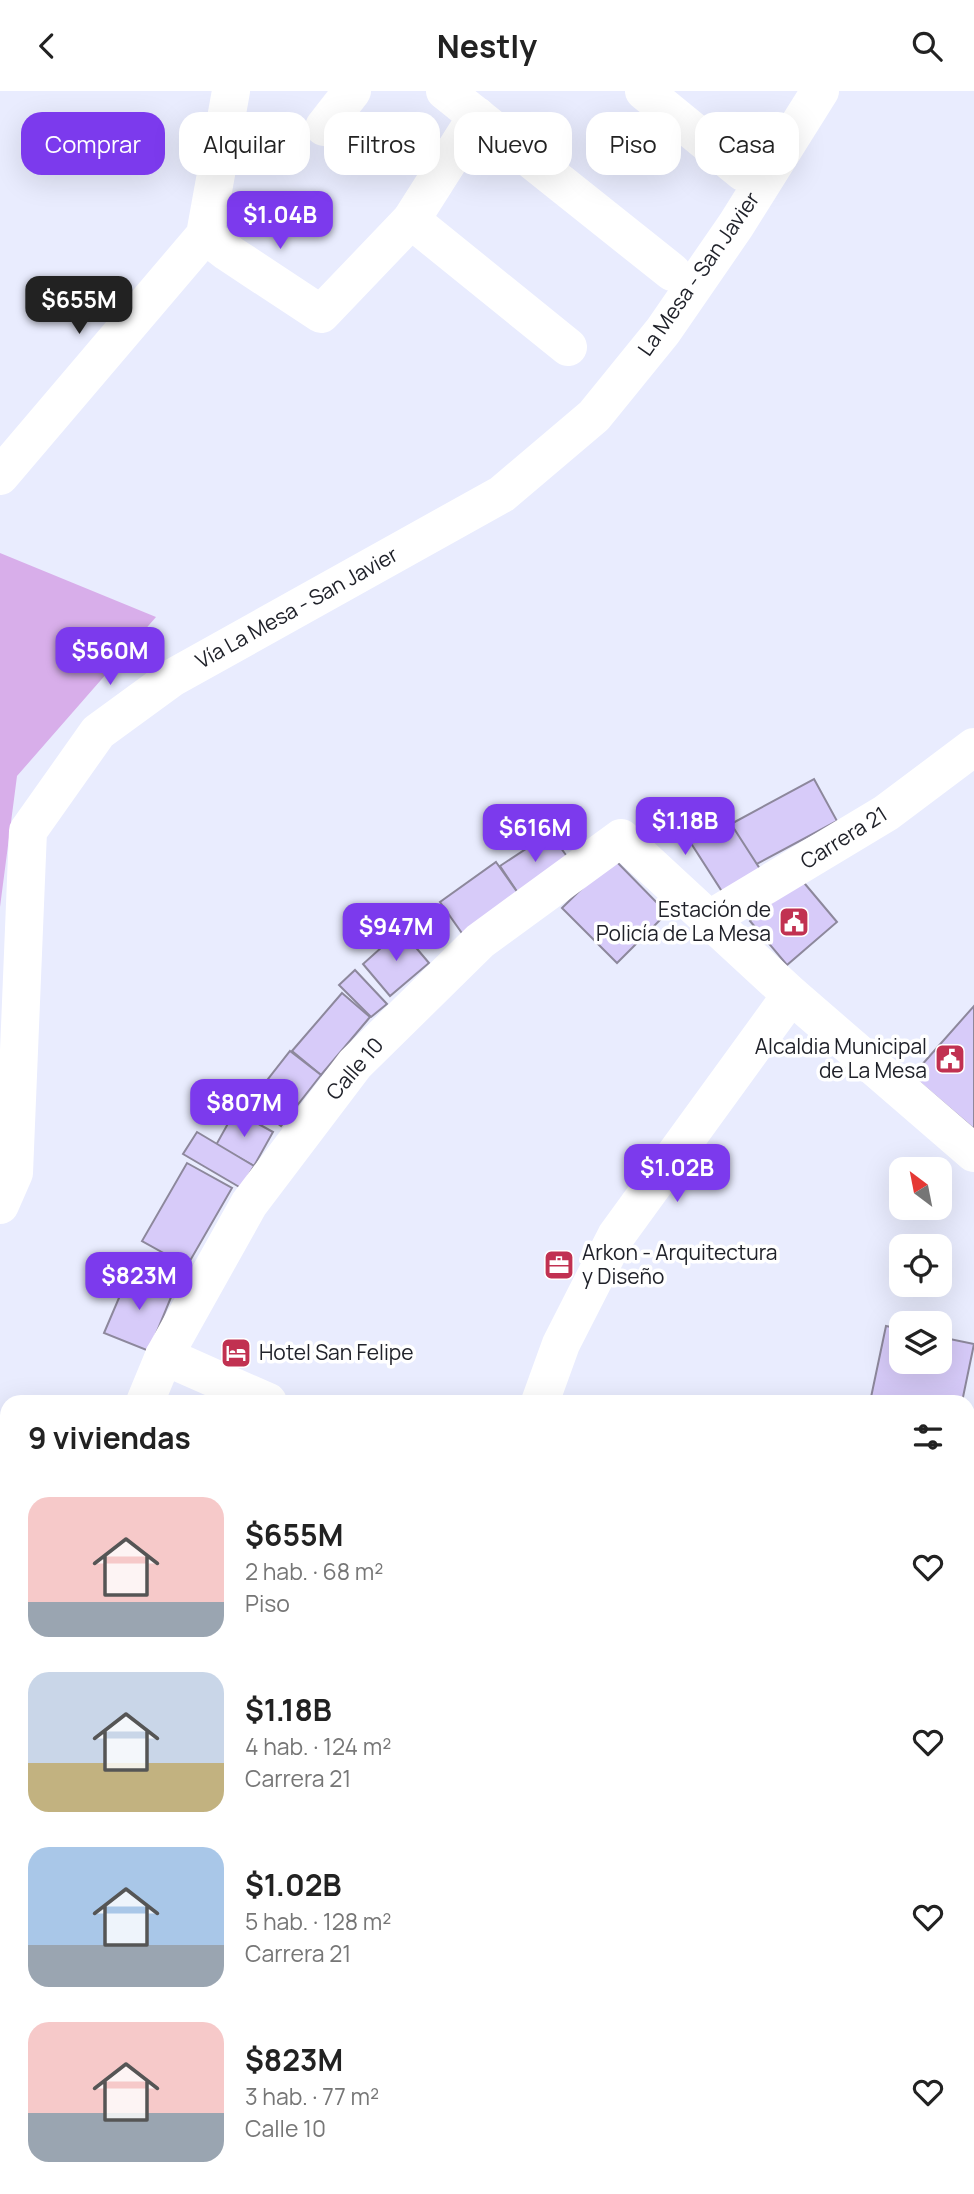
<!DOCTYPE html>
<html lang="es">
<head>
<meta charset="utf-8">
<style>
	body { margin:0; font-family:Manrope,sans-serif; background:#f6f6f6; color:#222; height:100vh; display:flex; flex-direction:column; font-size:26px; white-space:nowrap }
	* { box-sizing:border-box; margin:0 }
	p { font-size:23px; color:#767676 }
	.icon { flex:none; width:38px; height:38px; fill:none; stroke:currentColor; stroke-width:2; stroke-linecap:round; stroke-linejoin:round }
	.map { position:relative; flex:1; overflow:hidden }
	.panel { position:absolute; left:0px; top:1304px; width:975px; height:800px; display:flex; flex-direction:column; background:#fff; border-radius:21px 21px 0 0; box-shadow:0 7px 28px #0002 }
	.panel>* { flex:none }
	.top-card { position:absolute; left:21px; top:21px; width:933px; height:63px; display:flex; gap:14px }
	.needle { width:46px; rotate:328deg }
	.controls { position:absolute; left:889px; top:1066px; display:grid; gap:14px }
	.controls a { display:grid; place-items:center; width:63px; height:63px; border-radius:14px; background:#fff; box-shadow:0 7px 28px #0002; font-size:35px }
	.price { position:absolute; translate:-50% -60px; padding:0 16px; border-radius:14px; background:#7c3aed; color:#fff; font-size:23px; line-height:46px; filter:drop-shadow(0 2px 4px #0008) }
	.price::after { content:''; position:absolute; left:50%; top:42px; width:21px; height:16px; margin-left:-10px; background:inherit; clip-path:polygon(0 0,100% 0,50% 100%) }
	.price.current { background:#222; color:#fff }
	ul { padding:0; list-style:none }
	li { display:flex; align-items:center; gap:21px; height:175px; padding:0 28px }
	li span { display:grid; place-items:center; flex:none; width:196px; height:140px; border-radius:21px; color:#555 }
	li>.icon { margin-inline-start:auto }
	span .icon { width:84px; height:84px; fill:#fffc; stroke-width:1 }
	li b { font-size:30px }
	h2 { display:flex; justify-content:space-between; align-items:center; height:84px; padding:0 28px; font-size:30px }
	.chip { padding:0 24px; border-radius:21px; background:#fff; box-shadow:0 7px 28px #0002; font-size:24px; line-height:63px }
	.chip.current { background:#7c3aed; color:#fff }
	header { display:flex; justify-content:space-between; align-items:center; height:91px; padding:0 28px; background:#fff; font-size:32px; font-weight:700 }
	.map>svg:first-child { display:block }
	.green { fill:#d8aeea }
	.building { fill:#d7cbf9; stroke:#8d889c; stroke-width:2 }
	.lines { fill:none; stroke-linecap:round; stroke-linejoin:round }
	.minor { stroke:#fff; stroke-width:38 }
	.major { stroke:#a4c0ea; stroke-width:38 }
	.labels { text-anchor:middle; stroke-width:7; stroke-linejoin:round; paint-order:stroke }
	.street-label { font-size:21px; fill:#20222a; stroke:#fff }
	.poi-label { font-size:21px; fill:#20222a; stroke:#fff; text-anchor:end }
</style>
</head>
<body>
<header><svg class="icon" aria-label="back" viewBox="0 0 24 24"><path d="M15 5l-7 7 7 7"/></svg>Nestly<svg class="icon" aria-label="search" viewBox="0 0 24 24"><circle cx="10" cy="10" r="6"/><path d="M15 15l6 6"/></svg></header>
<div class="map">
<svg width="974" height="2103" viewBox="0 0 974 2103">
	<rect width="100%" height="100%" fill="#e9ecfe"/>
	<path class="green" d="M0,462L156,526L17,685L0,816Z"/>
	<g class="building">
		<path d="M814,688L837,730L753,775L731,733Z"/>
		<path d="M724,722L760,778L723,802L687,746Z"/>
		<path d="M550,742L571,771L520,805L500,775Z"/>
		<path d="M613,767L667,822L617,872L562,817Z"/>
		<path d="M496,771L520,805L464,845L440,811Z"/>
		<path d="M800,787L837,831L787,874L750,830Z"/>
		<path d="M401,839L429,872L390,905L363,873Z"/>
		<path d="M355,879L387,913L371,926L339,894Z"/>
		<path d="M342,902L370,926L321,984L292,960Z"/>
		<path d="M974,915V1038L912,985Z"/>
		<path d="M290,960L321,984L281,1035L250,1011Z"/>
		<path d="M235,1020L273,1041L254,1075L216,1054Z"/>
		<path d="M197,1041L254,1075L241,1097L183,1063Z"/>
		<path d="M187,1072L232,1097L187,1175L142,1150Z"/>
		<path d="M130,1181L174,1199L149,1260L104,1242Z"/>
		<path d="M886,1235L901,1238V1270H940V1246L974,1253L962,1311H870Z"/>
	</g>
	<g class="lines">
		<g class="minor">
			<path d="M445,0L672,181"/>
			<path d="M644,0L743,81"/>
			<path d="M324,36L352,0"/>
			<path d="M411,129L568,256"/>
			<path d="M205,144L227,161L321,223L411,129L477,25"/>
			<path d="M0,385L205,144L231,0"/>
			<path d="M708,829L886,722L974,656"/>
			<path d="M0,1114L14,1082L28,740L98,641L172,587L502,403L594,325L663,240L736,134L820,0"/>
			<path d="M164,1265L268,1311"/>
			<path d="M145,1311L164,1265L249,1113L355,973L480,850L621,747L791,904L974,1062"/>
			<path d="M540,1311L561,1253L616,1145L791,904"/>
			<path d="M968,1578L974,1580"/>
			<path d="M321,2096L328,2103"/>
		</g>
		<g class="major">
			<path d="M968,1521L974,1496"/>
			<path d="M819,2103L820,2096"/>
		</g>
	</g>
	<defs>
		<g id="civic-square" transform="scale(1.575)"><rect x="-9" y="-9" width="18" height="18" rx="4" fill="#c13151" stroke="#fff"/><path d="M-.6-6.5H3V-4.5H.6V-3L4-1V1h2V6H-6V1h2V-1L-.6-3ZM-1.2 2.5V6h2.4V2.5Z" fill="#fff"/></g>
		<g id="office-square" transform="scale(1.575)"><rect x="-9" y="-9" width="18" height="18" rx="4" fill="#c13151" stroke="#fff"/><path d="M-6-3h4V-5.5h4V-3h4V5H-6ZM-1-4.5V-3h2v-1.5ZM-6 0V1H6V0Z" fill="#fff"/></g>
		<g id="hotel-square" transform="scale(1.575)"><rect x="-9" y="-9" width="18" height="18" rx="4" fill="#c13151" stroke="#fff"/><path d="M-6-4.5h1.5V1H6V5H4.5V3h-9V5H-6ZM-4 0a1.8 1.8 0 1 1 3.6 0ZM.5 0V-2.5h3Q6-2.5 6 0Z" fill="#fff"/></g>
	</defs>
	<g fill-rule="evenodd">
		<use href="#civic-square" x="794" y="831"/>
		<use href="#civic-square" x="950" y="968"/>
		<use href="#office-square" x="559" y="1174"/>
		<use href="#hotel-square" x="236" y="1262"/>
	</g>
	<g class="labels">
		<g class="street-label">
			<text transform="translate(699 183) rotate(-55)" y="7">La Mesa - San Javier</text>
			<text transform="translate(297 517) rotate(-29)" y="7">Vía La Mesa - San Javier</text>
			<text transform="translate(844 747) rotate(-32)" y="7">Carrera 21</text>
			<text transform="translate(355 978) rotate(-49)" y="7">Calle 10</text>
		</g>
		<g class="poi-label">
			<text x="771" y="826">Estación de<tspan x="771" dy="24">Policía de La Mesa</tspan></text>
			<text x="927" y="963">Alcaldia Municipal<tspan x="927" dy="24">de La Mesa</tspan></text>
			<text x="582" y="1169" text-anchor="start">Arkon - Arquitectura<tspan x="582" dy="24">y Diseño</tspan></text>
			<text x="259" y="1269" text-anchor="start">Hotel San Felipe</text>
		</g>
	</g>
</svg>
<div class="controls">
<a><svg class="needle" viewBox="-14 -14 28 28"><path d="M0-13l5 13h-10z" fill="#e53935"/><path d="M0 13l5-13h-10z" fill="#767676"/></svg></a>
<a><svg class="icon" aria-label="locate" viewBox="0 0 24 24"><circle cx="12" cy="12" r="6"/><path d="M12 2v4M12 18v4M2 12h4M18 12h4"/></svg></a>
<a><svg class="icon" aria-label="layers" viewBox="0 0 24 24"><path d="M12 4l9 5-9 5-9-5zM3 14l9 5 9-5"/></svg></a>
</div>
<b class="price" style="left:280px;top:160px">$1.04B</b>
<b class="price current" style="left:79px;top:245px">$655M</b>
<b class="price" style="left:110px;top:596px">$560M</b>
<b class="price" style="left:685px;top:766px">$1.18B</b>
<b class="price" style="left:535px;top:773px">$616M</b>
<b class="price" style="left:396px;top:872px">$947M</b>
<b class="price" style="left:244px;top:1048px">$807M</b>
<b class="price" style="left:677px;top:1113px">$1.02B</b>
<b class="price" style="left:139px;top:1221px">$823M</b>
<div class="top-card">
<a class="chip current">Comprar</a>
<a class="chip">Alquilar</a>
<a class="chip">Filtros</a>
<a class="chip">Nuevo</a>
<a class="chip">Piso</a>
<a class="chip">Casa</a>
</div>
<section class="panel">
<h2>9 viviendas<svg class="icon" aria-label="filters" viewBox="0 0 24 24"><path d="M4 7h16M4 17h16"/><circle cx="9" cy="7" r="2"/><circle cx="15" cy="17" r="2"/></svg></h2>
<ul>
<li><span style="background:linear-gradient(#f6c9c9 75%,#9aa5b1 0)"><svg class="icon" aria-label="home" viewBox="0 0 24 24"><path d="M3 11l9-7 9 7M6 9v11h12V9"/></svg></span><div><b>$655M</b><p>2 hab. · 68 m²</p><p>Piso</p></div><svg class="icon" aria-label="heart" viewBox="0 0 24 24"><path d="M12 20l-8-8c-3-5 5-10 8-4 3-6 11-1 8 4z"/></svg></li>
<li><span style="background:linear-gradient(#c9d6e8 65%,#c2b280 0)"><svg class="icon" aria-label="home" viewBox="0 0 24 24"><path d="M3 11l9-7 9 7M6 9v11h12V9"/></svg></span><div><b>$1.18B</b><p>4 hab. · 124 m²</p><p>Carrera 21</p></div><svg class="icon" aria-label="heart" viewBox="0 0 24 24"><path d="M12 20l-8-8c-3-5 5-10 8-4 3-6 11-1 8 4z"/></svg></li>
<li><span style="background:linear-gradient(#a9c7e8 70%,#9aa5b1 0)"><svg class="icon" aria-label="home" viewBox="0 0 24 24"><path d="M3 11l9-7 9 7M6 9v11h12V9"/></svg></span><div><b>$1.02B</b><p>5 hab. · 128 m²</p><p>Carrera 21</p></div><svg class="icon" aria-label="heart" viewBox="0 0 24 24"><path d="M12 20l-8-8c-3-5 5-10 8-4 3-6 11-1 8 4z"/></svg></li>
<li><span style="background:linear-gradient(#f6c9c9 65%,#9aa5b1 0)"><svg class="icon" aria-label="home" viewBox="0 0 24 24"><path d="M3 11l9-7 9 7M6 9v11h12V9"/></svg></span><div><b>$823M</b><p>3 hab. · 77 m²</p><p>Calle 10</p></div><svg class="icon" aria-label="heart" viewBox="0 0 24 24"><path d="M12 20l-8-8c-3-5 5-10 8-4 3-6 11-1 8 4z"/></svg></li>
</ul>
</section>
</div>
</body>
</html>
